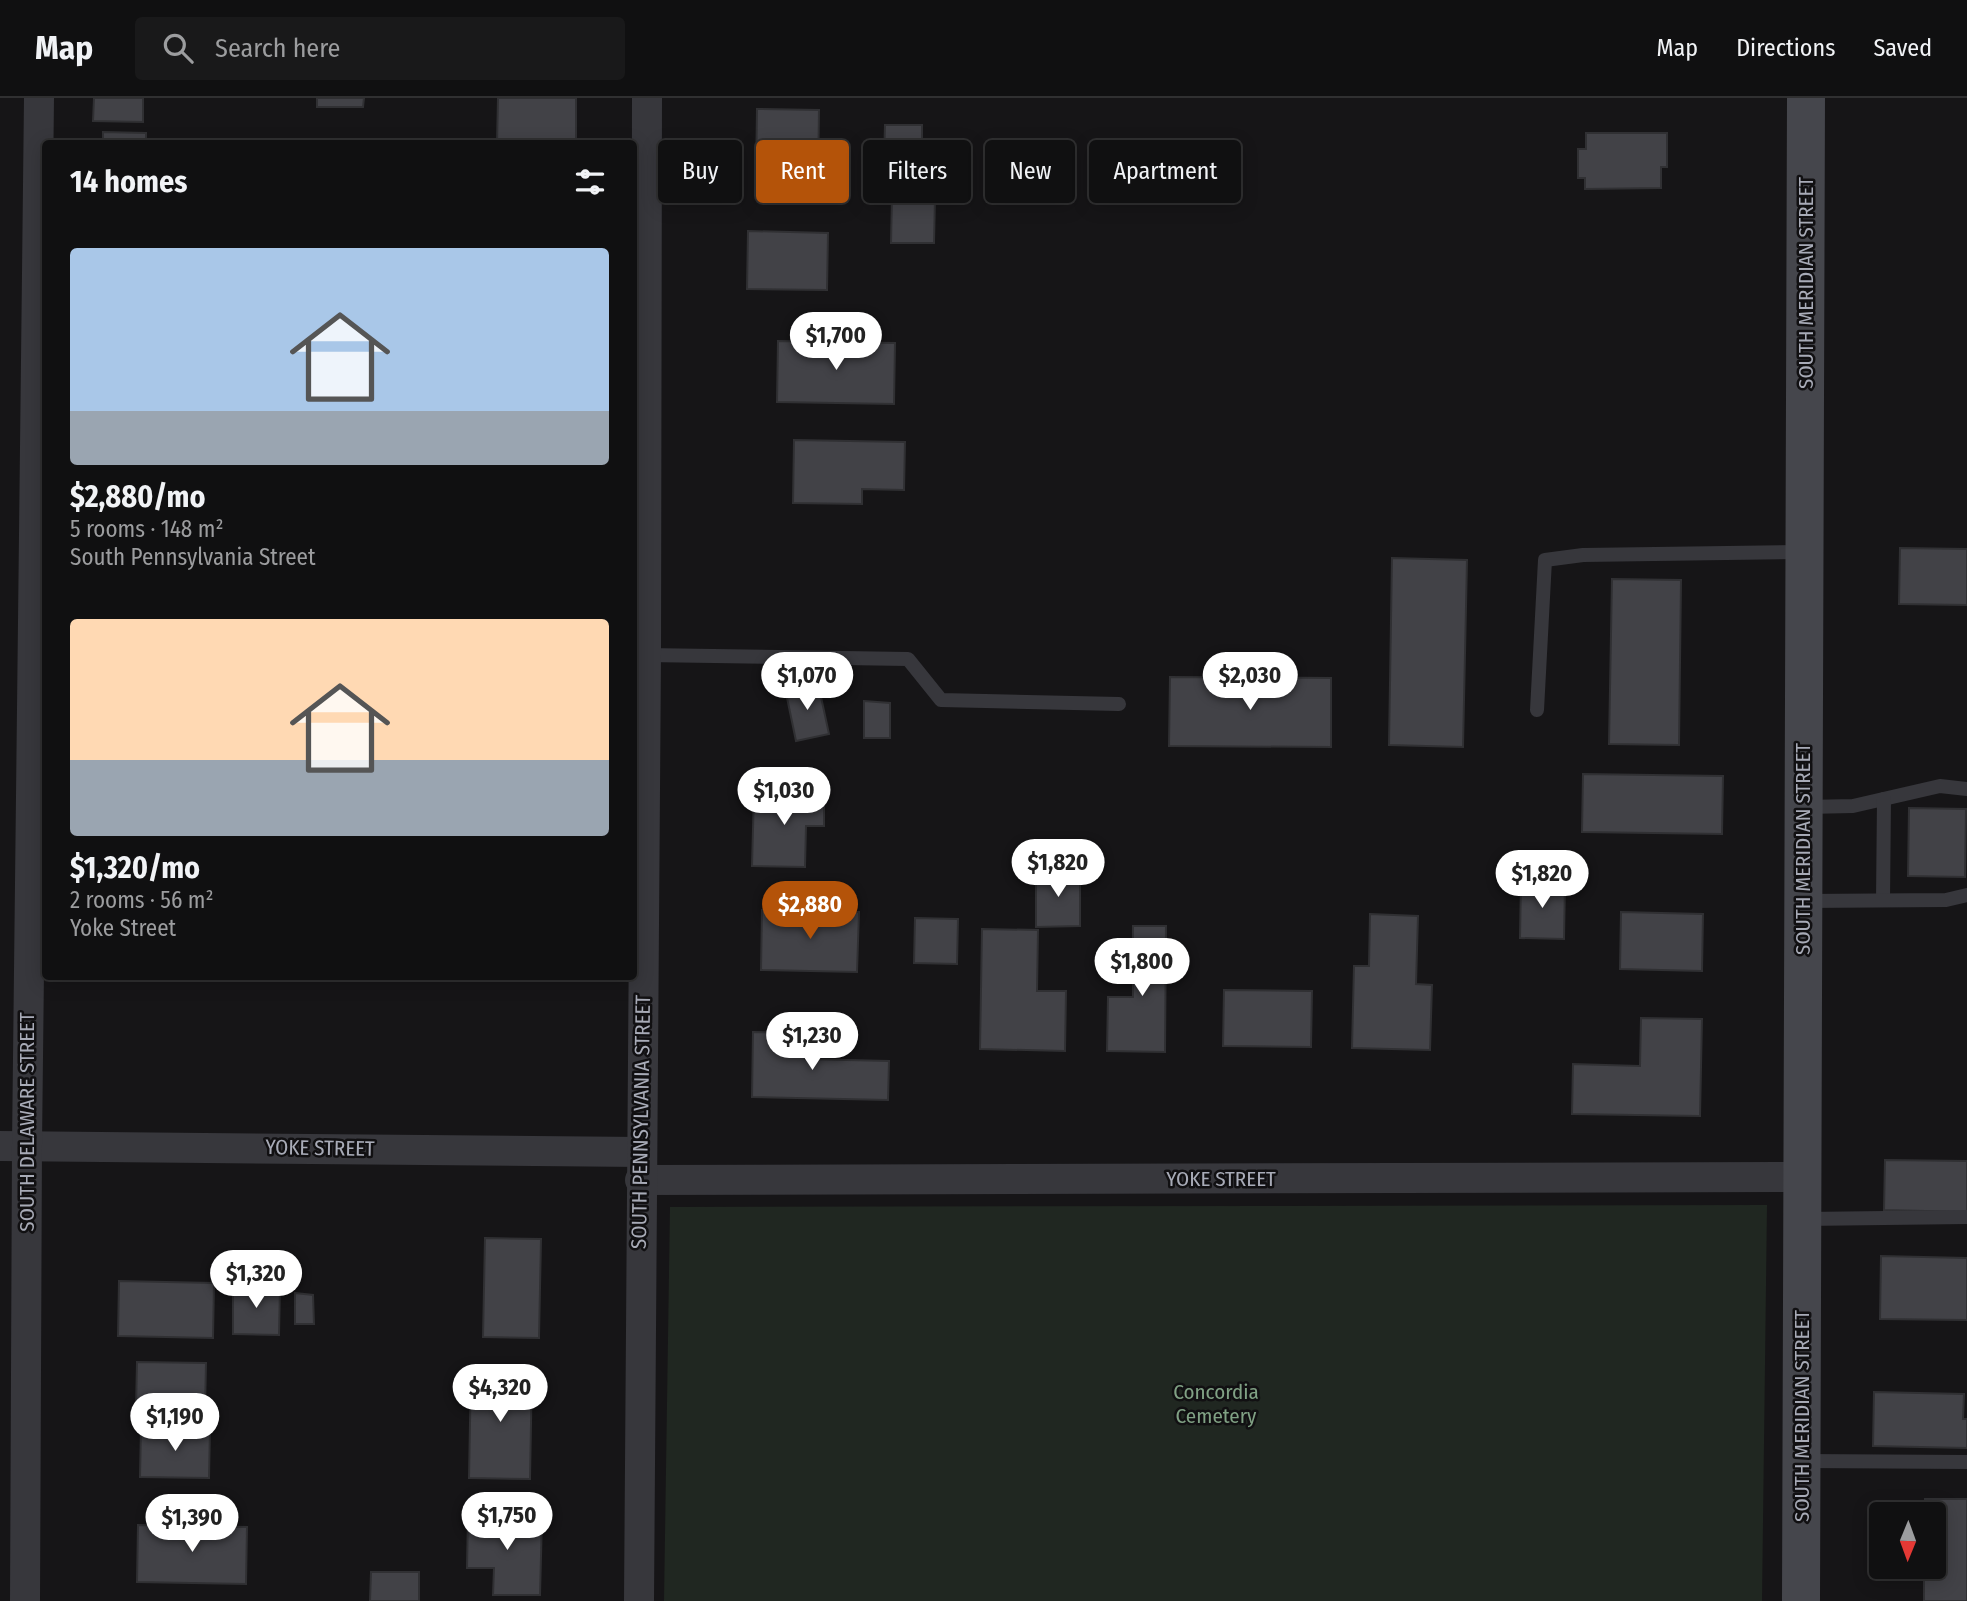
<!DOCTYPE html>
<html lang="en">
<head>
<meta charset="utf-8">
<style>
	body { margin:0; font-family:"Fira Sans Condensed",sans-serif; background:#19191a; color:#f1f3f6; height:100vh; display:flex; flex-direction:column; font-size:26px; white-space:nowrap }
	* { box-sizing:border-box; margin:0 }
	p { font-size:23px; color:#9c9d9f }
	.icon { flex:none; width:38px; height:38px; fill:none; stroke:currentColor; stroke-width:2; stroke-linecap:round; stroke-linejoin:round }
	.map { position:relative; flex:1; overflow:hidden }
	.details { position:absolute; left:42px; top:42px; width:595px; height:840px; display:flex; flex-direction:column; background:#101011; border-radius:7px; box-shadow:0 4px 18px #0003,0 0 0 2px #303031 }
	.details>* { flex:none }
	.hud { position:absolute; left:658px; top:42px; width:665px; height:63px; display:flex; gap:14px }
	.needle { width:46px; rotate:181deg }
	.fabs { position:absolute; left:1869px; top:1404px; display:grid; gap:14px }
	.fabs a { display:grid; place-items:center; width:77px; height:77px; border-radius:7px; background:#101011; box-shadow:0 4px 18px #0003,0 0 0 2px #303031; font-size:35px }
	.price { position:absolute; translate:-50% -60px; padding:0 16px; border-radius:24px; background:#fff; color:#222; font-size:23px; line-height:46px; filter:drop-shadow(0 2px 4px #0008) }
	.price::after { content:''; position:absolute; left:50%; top:42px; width:21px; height:16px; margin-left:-10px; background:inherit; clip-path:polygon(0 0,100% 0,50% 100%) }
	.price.selected { background:#b45309; color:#fff }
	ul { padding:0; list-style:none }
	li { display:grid; align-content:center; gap:14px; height:371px; padding:0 28px }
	li span { display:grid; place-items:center; height:217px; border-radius:7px; color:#555 }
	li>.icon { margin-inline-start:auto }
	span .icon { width:126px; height:126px; fill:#fffc; stroke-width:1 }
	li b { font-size:30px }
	h2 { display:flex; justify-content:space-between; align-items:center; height:84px; padding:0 28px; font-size:30px }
	.chip { padding:0 24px; border-radius:7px; background:#101011; box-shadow:0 4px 18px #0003,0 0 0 2px #303031; font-size:24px; line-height:63px }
	.chip.selected { background:#b45309; color:#fff }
	header { display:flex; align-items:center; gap:42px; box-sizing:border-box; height:98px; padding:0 35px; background:#101011; border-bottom:2px solid #303031 }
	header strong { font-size:33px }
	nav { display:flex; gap:38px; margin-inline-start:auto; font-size:24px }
	.search { width:490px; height:63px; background:#19191a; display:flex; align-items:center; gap:18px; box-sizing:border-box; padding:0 24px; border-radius:7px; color:#9c9d9f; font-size:26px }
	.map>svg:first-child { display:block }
	.green { fill:#202721 }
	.building { fill:#424247; stroke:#303033; stroke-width:2 }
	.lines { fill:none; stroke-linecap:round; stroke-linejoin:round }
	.lane { stroke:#37373c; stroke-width:14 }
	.street { stroke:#37373c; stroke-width:30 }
	.secondary { stroke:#45464c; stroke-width:38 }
	.labels { text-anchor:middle; stroke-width:5; stroke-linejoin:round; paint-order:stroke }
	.street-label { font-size:21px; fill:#a8abb7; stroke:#111012 }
	.park-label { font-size:21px; fill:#80a184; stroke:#111012 }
</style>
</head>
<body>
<header>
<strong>Map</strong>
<div class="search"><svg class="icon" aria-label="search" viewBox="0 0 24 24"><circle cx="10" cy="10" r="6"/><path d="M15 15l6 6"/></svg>Search here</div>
<nav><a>Map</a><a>Directions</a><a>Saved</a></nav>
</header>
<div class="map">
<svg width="1967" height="1503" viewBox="0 0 1967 1503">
	<rect width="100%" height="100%" fill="#161517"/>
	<path class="green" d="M1767,1107L1762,1503H664L670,1109Z"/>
	<g class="building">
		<path d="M94,0H143V24L93,23Z"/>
		<path d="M317,0H364L363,9H317Z"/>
		<path d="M498,0H576V46H497Z"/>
		<path d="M757,11L819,12L818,80L756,79Z"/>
		<path d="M885,27H922V61H884Z"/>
		<path d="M103,34L146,35V46H103Z"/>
		<path d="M1586,35H1667V69H1661V90L1585,91V80H1578V51H1586Z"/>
		<path d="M892,99L935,100L934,145H891Z"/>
		<path d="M748,133L828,135L827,192L747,191Z"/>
		<path d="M778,243L895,245L894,306L777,304Z"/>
		<path d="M794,342L905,344L904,392L862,391V406L793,405Z"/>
		<path d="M1900,450L1967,451V507L1899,506Z"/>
		<path d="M1392,460L1467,462L1463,649L1389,647Z"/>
		<path d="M1612,481L1681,482L1679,647L1609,646Z"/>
		<path d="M1170,579L1331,580V649L1169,648Z"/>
		<path d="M818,585L829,636L796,643L785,590Z"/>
		<path d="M864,603L890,605V640H864Z"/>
		<path d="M1583,676L1723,678L1722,736L1582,734Z"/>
		<path d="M754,694L824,695V728H806L805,769L752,768Z"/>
		<path d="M1909,710L1966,711L1965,779L1908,778Z"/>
		<path d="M1036,774H1080V828L1036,829Z"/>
		<path d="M1521,784L1565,785L1564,841L1520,840Z"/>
		<path d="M762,812L859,814L857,874L761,872Z"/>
		<path d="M1621,814L1703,816L1702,873L1620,871Z"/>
		<path d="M1370,816L1418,818L1416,886L1432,887L1430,952L1352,950L1354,868H1369Z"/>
		<path d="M915,820L958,821L957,866L914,865Z"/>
		<path d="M1133,828H1166L1165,954L1107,953L1108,899H1133Z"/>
		<path d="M982,831L1038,832L1037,893H1066L1065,953L980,951Z"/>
		<path d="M1224,892L1312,893L1311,949L1223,948Z"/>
		<path d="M1641,920L1702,921L1700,1018L1572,1016L1573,966L1640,968Z"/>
		<path d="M753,934L806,935L805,961L889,963L888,1002L752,999Z"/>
		<path d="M1885,1062L1967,1063V1114L1884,1112Z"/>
		<path d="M485,1140L541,1141L539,1240L483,1239Z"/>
		<path d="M1881,1158L1967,1160V1222L1880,1221Z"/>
		<path d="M119,1183L214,1185L213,1240L118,1238Z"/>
		<path d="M233,1188H280L279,1237L233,1236Z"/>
		<path d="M295,1195L313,1197L314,1226H295Z"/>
		<path d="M137,1264L206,1265L205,1313L136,1311Z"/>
		<path d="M471,1270L532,1271L530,1381L469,1380Z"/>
		<path d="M1874,1294L1964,1296L1963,1321H1967V1350L1873,1348Z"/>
		<path d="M141,1329L210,1330L209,1380L140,1379Z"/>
		<path d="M1925,1401H1967V1503H1924V1468H1934V1416H1925Z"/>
		<path d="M468,1418L542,1420L540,1497H493L494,1470H467Z"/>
		<path d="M138,1427L247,1429L246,1486L137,1484Z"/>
		<path d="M371,1474H419V1503H370Z"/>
	</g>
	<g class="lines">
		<g class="lane">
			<path d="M646,557L908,561L941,602L1119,606"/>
			<path d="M1537,612L1545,462L1583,457L1803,454"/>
			<path d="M1806,709L1853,708L1940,688L1967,691"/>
			<path d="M1883,802L1884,701"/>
			<path d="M1805,803L1946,802L1967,797"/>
			<path d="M1804,1121L1967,1119"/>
			<path d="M1804,1363L1967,1364"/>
		</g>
		<g class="street">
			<path d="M0,1048L641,1054"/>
			<path d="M640,1082L1802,1079"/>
			<path d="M25,1503L27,1047L39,0"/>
			<path d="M639,1503L646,557L647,0"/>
		</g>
		<path class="secondary" d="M1801,1503L1806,0"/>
	</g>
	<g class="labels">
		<g class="street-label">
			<text transform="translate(1806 185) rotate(-90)" y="7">SOUTH MERIDIAN STREET</text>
			<text transform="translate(1803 751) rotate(-90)" y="7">SOUTH MERIDIAN STREET</text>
			<text transform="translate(27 1024) rotate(-90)" y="7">SOUTH DELAWARE STREET</text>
			<text transform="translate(641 1024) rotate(-89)" y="7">SOUTH PENNSYLVANIA STREET</text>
			<text transform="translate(320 1050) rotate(1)" y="7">YOKE STREET</text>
			<text x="1221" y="1088">YOKE STREET</text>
			<text transform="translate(1802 1318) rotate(-90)" y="7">SOUTH MERIDIAN STREET</text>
		</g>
		<g class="park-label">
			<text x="1216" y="1301">Concordia<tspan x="1216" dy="24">Cemetery</tspan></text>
		</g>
	</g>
</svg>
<div class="fabs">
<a><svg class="needle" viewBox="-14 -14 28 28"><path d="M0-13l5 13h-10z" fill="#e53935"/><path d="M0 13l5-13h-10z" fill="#9c9d9f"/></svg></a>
</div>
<b class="price" style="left:836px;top:274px">$1,700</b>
<b class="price" style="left:807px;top:614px">$1,070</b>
<b class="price" style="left:1250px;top:614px">$2,030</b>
<b class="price" style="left:784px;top:729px">$1,030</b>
<b class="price" style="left:1058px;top:801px">$1,820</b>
<b class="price" style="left:1542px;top:812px">$1,820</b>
<b class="price selected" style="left:810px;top:843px">$2,880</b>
<b class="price" style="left:1142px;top:900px">$1,800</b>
<b class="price" style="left:812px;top:974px">$1,230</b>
<b class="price" style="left:256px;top:1212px">$1,320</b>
<b class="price" style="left:500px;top:1326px">$4,320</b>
<b class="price" style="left:175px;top:1355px">$1,190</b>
<b class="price" style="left:507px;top:1454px">$1,750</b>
<b class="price" style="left:192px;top:1456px">$1,390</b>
<div class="hud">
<a class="chip">Buy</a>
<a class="chip selected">Rent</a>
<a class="chip">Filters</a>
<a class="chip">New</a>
<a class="chip">Apartment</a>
</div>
<section class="details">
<h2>14 homes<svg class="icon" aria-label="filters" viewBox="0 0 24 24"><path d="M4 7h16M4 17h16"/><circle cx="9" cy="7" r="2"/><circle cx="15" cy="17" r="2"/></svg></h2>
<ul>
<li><span style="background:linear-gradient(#a9c7e8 75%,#9aa5b1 0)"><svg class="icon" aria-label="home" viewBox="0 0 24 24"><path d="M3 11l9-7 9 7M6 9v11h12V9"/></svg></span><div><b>$2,880/mo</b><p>5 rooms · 148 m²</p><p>South Pennsylvania Street</p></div></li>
<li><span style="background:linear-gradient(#ffd9b3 65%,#9aa5b1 0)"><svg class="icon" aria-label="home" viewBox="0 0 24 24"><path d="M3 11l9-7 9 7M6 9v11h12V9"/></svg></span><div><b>$1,320/mo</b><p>2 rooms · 56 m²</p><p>Yoke Street</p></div></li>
</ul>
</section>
</div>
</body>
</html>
